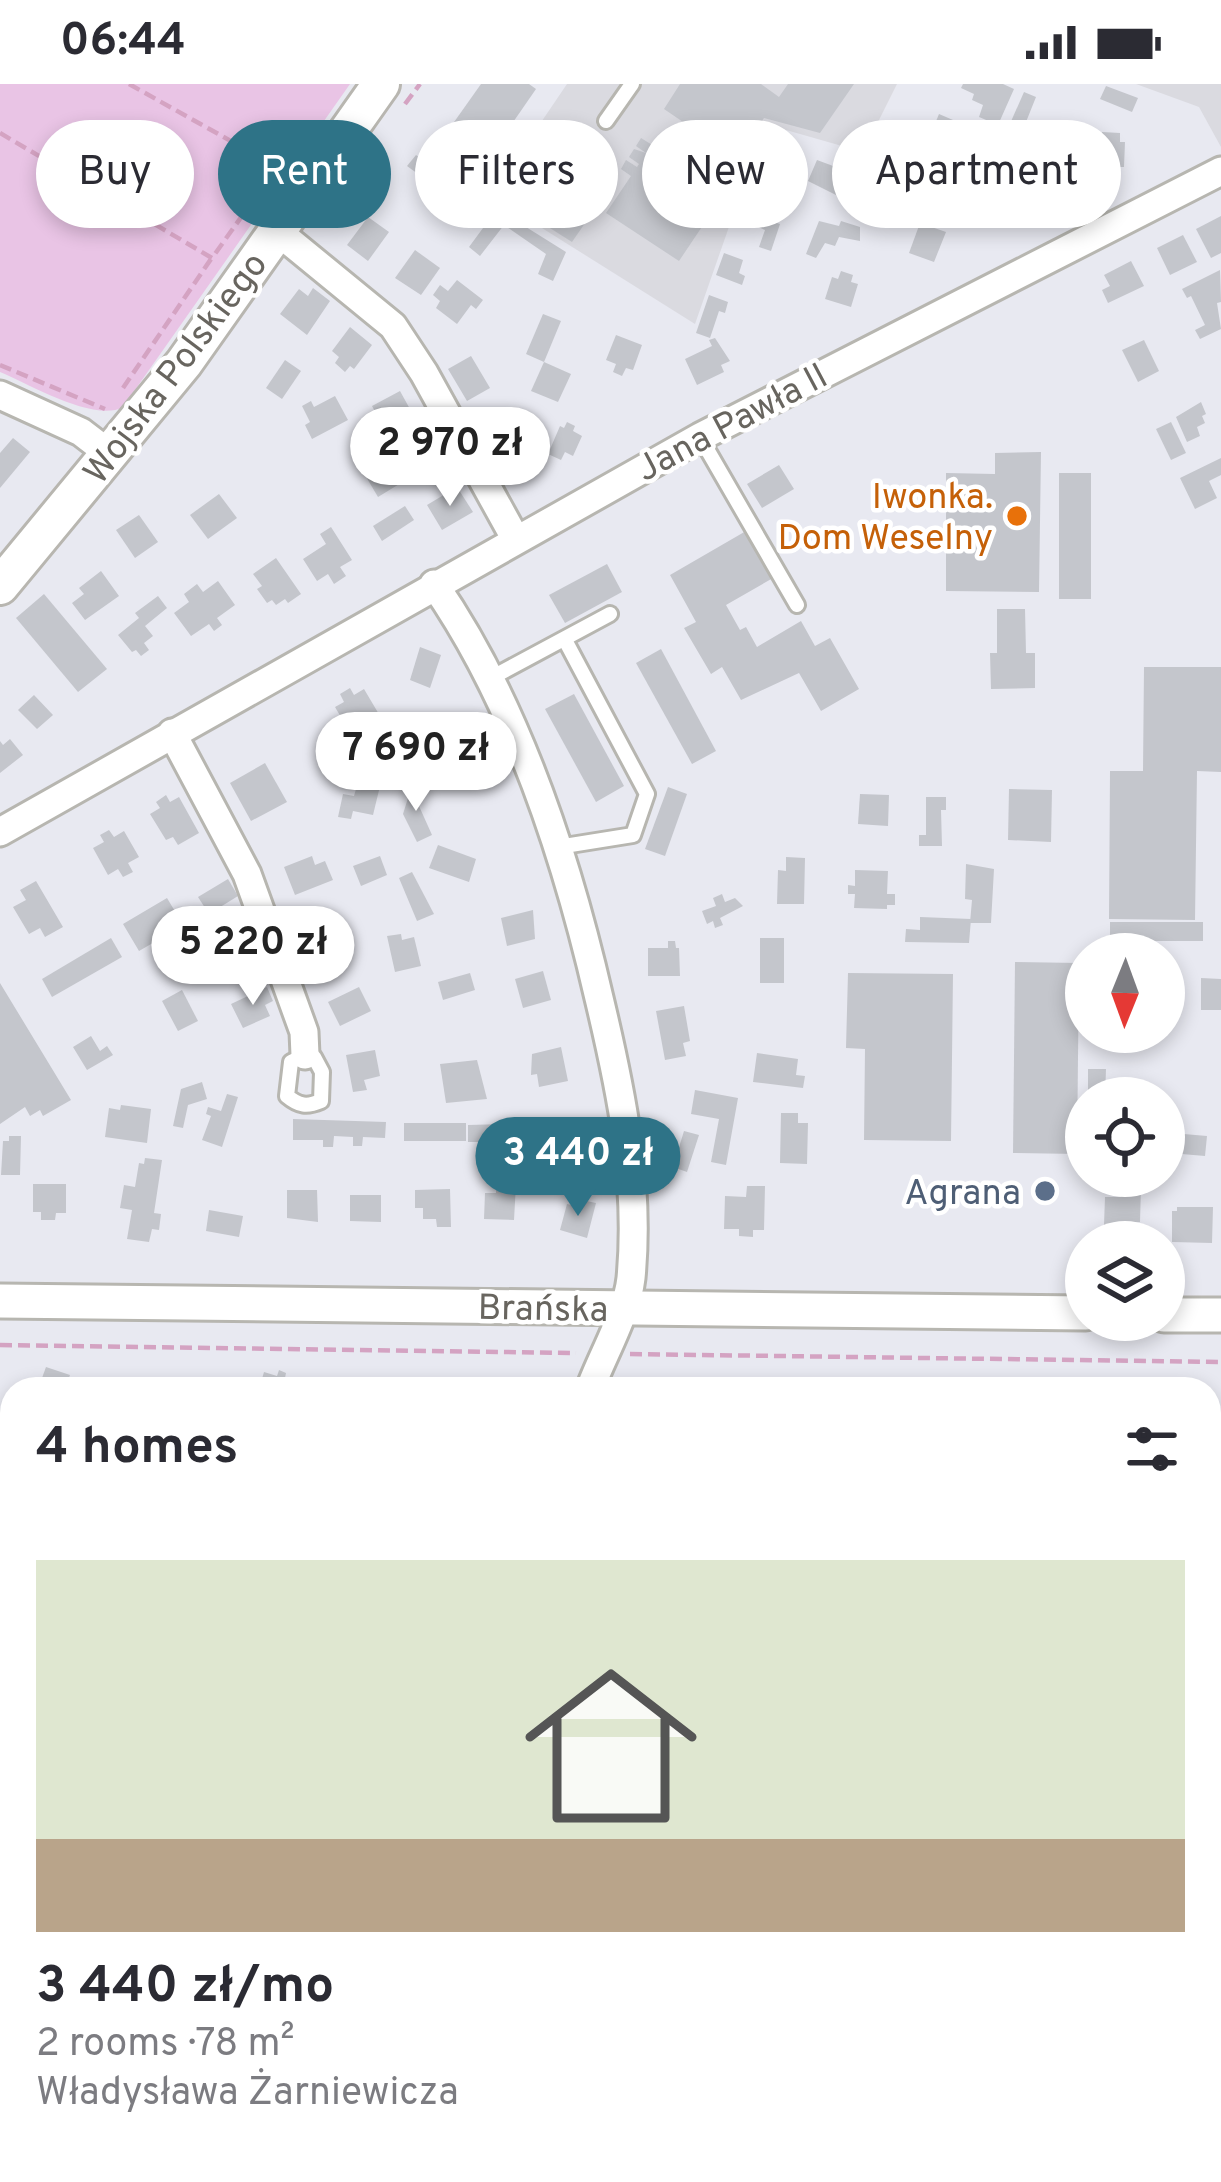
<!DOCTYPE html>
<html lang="en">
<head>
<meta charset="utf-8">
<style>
	body { margin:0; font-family:Overpass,sans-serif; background:#f2f2f3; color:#2b2b33; height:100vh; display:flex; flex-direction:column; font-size:45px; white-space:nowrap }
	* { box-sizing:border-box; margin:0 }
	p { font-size:39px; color:#7c7c81 }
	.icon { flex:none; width:66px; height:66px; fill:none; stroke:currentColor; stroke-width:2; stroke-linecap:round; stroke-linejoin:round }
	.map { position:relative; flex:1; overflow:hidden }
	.sheet { position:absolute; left:0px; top:1293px; width:1221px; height:807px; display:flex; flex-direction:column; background:#fff; border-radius:36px 36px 0 0; box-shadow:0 6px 18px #0003 }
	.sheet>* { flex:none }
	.top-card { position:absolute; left:36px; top:36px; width:1149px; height:108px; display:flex; gap:24px }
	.needle { width:78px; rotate:181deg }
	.buttons { position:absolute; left:1065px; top:849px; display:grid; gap:24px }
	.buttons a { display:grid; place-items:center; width:120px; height:120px; border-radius:50%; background:#fff; box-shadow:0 6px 18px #0003; font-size:60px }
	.price { position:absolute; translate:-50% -102px; padding:0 27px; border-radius:42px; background:#fff; color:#222; font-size:39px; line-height:78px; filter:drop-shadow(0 3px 6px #0008) }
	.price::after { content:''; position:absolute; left:50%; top:72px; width:36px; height:27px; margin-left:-18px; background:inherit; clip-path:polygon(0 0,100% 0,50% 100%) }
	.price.active { background:#2e7387; color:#fff }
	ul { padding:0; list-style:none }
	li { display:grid; align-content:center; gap:24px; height:636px; padding:0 36px }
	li+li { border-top:3px solid #e1e1e2 }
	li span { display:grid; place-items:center; height:372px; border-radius:0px; color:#555 }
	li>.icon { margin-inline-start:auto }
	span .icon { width:216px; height:216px; fill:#fffc; stroke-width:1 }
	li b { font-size:51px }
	h2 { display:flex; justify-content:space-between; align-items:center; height:144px; padding:0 36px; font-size:51px }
	.tag { padding:0 42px; border-radius:54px; background:#fff; box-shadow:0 6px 18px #0003; font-size:42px; line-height:108px }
	.tag.active { background:#2e7387; color:#fff }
	.status { display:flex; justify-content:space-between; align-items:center; height:84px; padding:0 60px; background:#fff; direction:ltr }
	.status svg { height:33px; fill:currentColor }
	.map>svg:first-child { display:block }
	.industrial { fill:#dadae0 }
	.green { fill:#e9c4e5 }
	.building { fill:#c4c6cc }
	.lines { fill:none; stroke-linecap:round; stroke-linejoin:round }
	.service-casing { stroke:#b7b6b0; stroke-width:20 }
	.minor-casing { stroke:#b7b6b0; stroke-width:33 }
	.tertiary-casing { stroke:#b7b6b0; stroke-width:39 }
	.secondary-casing { stroke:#b8b6b0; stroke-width:42 }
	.path { stroke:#d4a3c2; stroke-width:4.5; stroke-dasharray:12 6; stroke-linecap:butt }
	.service { stroke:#fff; stroke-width:14 }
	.minor { stroke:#fff; stroke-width:27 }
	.tertiary { stroke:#fff; stroke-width:33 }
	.secondary { stroke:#fff; stroke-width:36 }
	.food-dot { fill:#e8710a; stroke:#fff; stroke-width:4.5 }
	.service-dot { fill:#5c6f8a; stroke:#fff; stroke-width:4.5 }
	.labels { text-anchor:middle; stroke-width:9; stroke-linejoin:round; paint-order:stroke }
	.street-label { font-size:36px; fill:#68655f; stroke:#fff }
	.food-label { font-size:36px; fill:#c56008; stroke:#fff; text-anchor:end }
	.service-label { font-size:36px; fill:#4e5e75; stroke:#fff; text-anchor:end }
</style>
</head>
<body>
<div class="status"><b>06:44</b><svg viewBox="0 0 49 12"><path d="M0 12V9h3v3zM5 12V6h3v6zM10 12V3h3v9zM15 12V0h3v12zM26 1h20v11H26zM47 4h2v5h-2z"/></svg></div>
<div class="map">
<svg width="1221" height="2098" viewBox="0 0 1221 2098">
	<rect width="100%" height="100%" fill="#e8e9f1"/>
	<g class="industrial">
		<path d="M567,0H897L863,68L765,40L695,240L491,112Z"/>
		<path d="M1136,0H1221V63L1199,23Z"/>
	</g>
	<g class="green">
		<path d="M0,0H350L123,323C95,339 29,300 0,288Z"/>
		<path d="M0,1961L12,1965V2088H45L44,2098H0Z"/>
		<path d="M209,2088H436L434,2098H206Z"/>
	</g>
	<g class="building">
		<path d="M481,0H529L536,5L487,76L447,48Z"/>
		<path d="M680,0H761L779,13L788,0H854L820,49L764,34L751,53L745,48L730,70L664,25Z"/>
		<path d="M963,0H1003L1014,5L998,41L979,33L983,21L972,16L974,10L961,4Z"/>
		<path d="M1106,2L1138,14L1132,28L1100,15Z"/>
		<path d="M1024,8L1036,13L1022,48L1009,42Z"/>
		<path d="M939,30L953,36L934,82L920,76Z"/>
		<path d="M980,43L996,47L968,130L948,124L950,117L944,115L949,98L963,97Z"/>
		<path d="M1102,48L1120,49V58H1125L1124,83H1113V89L1095,82L1096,57H1101Z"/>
		<path d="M536,52L596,93L601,116L572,158L496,110Z"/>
		<path d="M641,54L726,107L679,177L606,129L631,92L621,85L626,76L637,83L639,80L629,73L634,65L646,69L636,62Z"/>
		<path d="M416,71L444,92L436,103L407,82Z"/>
		<path d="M817,76L852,89L842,114L808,97Z"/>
		<path d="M1029,80L1041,84L1039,93L1047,95L1040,123L1006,113L1013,86L1027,90Z"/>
		<path d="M773,82L782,85L779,92L793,96L786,116L771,110L763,133L738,125L749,93L755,95L758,84L770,89Z"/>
		<path d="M497,125L566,168L553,197L538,190L546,170L504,141L480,172L469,163Z"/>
		<path d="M1221,132V169L1211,174L1196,145Z"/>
		<path d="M368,133L389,148L368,177L347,161Z"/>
		<path d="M759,133L780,140L771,167L759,163L765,146L756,142Z"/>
		<path d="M819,137L839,142L841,137L860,143V157L839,153L835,162L825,159L816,174L806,170Z"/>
		<path d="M920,139L946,148L934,178L909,169Z"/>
		<path d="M1183,151L1197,178L1170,191L1157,164Z"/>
		<path d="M415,166L440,184L421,211L395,194Z"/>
		<path d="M724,169L743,176L739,189L745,192L742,201L716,191Z"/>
		<path d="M1131,177L1144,202L1108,219L1102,206L1110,202L1104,191Z"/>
		<path d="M1220,186L1221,218L1217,219L1221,245L1200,255L1195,246L1205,241L1191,212L1187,214L1182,205Z"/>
		<path d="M841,187L853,191L851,198L858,200L851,223L825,215L832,193L838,195Z"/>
		<path d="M457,196L483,216L476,225L471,221L457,240L436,224L440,217L433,211L440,201L448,207Z"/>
		<path d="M313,204L330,217L307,251L280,230L299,205L308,212Z"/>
		<path d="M709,211L728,218L725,229L719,227L710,254L696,249Z"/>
		<path d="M543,230L561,237L544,278L526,270Z"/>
		<path d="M350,243L372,261L354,285L350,282L345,288L335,279L339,273L332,267Z"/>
		<path d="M616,251L642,261L633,286L626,284L622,292L613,288L616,280L606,276Z"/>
		<path d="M715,254L730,277L721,281L724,288L697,301L685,275L712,262L709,256Z"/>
		<path d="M1144,256L1159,287L1138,298L1122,266Z"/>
		<path d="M471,272L490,304L467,317L448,285Z"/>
		<path d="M285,276L301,287L282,315L266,304Z"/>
		<path d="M544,278L571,290L558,318L531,307Z"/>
		<path d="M400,307L416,336L388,350L384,343L378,347L373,339L379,335L372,322Z"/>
		<path d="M335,312L348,336L312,355L305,341L310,338L302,322L311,317L314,323Z"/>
		<path d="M1201,318L1206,330L1202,332L1205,339L1197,343L1200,352L1187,358L1176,333Z"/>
		<path d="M567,338L575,342L573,347L582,352L573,372L565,368L561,376L548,370L560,342L564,344Z"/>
		<path d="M1171,338L1186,369L1171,376L1156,345Z"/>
		<path d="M13,354L30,368L0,404V369Z"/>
		<path d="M395,359L414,391L378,413L359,381Z"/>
		<path d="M1041,368L1039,508L946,507V389L995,390V369Z"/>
		<path d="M1221,374V391L1209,397L1217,414L1195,425L1180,394Z"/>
		<path d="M779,381L794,405L762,424L747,400Z"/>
		<rect x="1059" y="389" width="32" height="126"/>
		<path d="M457,403L473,428L442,446L427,421Z"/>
		<path d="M219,410L237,434L208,455L190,431Z"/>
		<path d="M405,422L414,436L382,457L373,442Z"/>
		<path d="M139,431L158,458L135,474L116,446Z"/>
		<path d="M331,443L352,476L340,483L346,492L334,500L328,490L317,497L303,475L326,460L320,450Z"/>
		<path d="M746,447L766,483L771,480L774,485L769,488L773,494L726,521L740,546L746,543L757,563L801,537L815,562L830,554L859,605L821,627L799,589L741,616L722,583L711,590L684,544L696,538L670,491Z"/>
		<path d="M276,474L301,510L288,519L285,515L276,521L272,516L267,519L257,505L262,502L253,490Z"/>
		<path d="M607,480L622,508L565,539L549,511Z"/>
		<path d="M101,487L119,512L85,536L72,519L84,510L79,504Z"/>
		<path d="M218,497L235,521L217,534L222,541L214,547L209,540L191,552L174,529L189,518L184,510L197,500L203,508Z"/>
		<path d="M44,510L107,585L78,608L16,534Z"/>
		<path d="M158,512L167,524L145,542L153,552L144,559L149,566L141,572L136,566L132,568L118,551L139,534L135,529Z"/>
		<path d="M997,525H1025L1026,569H1035V604L991,605L990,569H997Z"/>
		<path d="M420,563L441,571L430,604L410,596Z"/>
		<path d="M661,565L716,667L692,680L636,579Z"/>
		<path d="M1144,583H1221V688L1197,687L1195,836L1109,835L1110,687H1143Z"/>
		<path d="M350,604L354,611L364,605L380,632L351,650L335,623L344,618L340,610Z"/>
		<path d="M574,610L624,702L596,718L545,625Z"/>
		<path d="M34,611L53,631L37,645L18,626Z"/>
		<path d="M414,647L429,651L410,703L397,693Z"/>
		<path d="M10,655L23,671L0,689V657L3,661Z"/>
		<path d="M367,667L377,670L373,696L381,698L373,731L353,727L351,735L338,733L343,710L354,712Z"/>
		<path d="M265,679L287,718L251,737L230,699Z"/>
		<path d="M413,698L425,702L419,722L432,751L417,758L403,730Z"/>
		<path d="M668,703L687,710L665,772L645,765Z"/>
		<path d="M1009,705L1052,706L1051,758L1008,756Z"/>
		<path d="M860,710L889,711L888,742L858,740Z"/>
		<path d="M166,711L170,718L179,713L199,749L178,761L173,753L166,756L150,730L160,724L156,718Z"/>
		<path d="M926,713H946V726H941L942,762H919V751H926Z"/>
		<path d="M109,746L114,753L124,747L139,773L128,779L133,788L123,793L118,785L108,791L93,764L104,758L100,751Z"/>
		<path d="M438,761L476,775L469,798L429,784Z"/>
		<path d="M312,772L315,781L325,777L333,796L295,811L284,783Z"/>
		<path d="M380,772L387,791L361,802L353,782Z"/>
		<path d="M786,773L805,774L804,820H777L778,786L786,787Z"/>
		<path d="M966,780L994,785L991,839H970L972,816L965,815Z"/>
		<path d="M855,786L888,787L887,810H895V821H887V825L854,824L855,810H848V801L855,802Z"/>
		<path d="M412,788L434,830L417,837L399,794Z"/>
		<path d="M228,795L238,812L209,830L198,813Z"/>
		<path d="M36,797L63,843L45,853L40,844L29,850L13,823L26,816L20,806Z"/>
		<path d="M722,810L725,818L735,814L743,822L720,834L723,841L715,844L713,837L707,840L702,827L716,822L713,814Z"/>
		<path d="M167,814L179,834L173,838L177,845L139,867L123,840Z"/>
		<path d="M533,826L535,855L507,862L501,834Z"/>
		<path d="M323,832L325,839L336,835L344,862L318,870L308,837Z"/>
		<path d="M920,833L971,835L969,859L905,858L906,845L920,846Z"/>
		<rect x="1110" y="838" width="93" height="19"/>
		<path d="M401,850L402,856L414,853L421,882L395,888L387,852Z"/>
		<path d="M111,854L122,873L52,913L42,895Z"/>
		<rect x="760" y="854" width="24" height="45"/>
		<path d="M231,855L245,882L220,894L216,886L209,891L199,872Z"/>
		<path d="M668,857H675L676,864H679L680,892H648V864H668Z"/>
		<path d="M1015,878L1079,879L1077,1070L1013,1069Z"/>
		<path d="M543,887L551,916L523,924L515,895Z"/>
		<path d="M470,889L475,906L443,916L438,898Z"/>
		<path d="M848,889L953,890L951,1057L864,1056L865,965L846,964Z"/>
		<path d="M1201,894L1221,895V926H1201Z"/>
		<path d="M0,899L71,1016L43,1032L40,1026L30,1032L25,1023L0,1040Z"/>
		<path d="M267,903L273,917L265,921L270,932L243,944L231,920Z"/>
		<path d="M359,903L371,927L340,942L328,918Z"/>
		<path d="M182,906L198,937L178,947L162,917Z"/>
		<path d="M684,922L690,957L683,959L686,972L665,976L656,927Z"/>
		<path d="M91,952L100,967L107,962L113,971L87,986L73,963Z"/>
		<path d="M561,963L568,997L539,1003L537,990L531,991L532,970Z"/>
		<path d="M375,966L380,992L364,996L367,1006L353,1008L346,971Z"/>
		<path d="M757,969L798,975L796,991L805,992L803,1004L753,998Z"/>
		<path d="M477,976L487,1015L446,1019L440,980Z"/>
		<path d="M1088,985H1106L1105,1014H1088Z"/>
		<path d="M202,998L207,1015L188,1021L183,1044L173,1042L181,1005Z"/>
		<path d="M695,1006L738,1014L726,1081L711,1078L719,1035L691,1030Z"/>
		<path d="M227,1010L238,1013L222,1063L202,1056L211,1032L206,1030L208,1023L221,1027Z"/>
		<path d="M121,1021L151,1025L147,1059L105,1053L109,1024L120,1026Z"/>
		<path d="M781,1029H798V1039H808L807,1080L780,1079Z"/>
		<path d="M293,1035L386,1038L385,1054L363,1053L362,1062H353V1053L334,1052L333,1063H323V1056H293Z"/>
		<rect x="404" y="1039" width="62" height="18"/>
		<path d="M505,1040L506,1058H468V1041Z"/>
		<path d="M684,1047L699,1051L687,1088L673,1083Z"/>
		<path d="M1172,1049L1207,1052L1205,1072L1170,1069Z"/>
		<path d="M9,1052H21L20,1091H1L3,1057H9Z"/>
		<path d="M145,1074L162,1076L154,1129L161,1130L159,1146L152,1145L149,1158L127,1155L132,1126L120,1124L124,1101L135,1103L139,1079L144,1080Z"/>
		<path d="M33,1100H66V1129H56L55,1136H41V1128H33Z"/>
		<path d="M496,1100H516L514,1136L484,1135L485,1109H496Z"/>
		<path d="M747,1102H765L764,1146H753V1153L739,1152V1145H724L725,1112L746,1113Z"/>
		<path d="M1121,1104H1141L1140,1138L1104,1141L1105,1113H1121Z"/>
		<path d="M450,1105L451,1143H437L436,1135H423V1124H415V1106Z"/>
		<path d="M287,1106H317L318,1138L287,1134Z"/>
		<path d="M350,1111H381V1138L350,1137Z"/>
		<path d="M582,1116L596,1119L587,1154L560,1146L567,1120L580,1123Z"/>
		<path d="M1177,1123H1213L1212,1159L1172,1158V1127H1177Z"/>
		<path d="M209,1126L243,1132L239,1153L206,1147Z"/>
		<path d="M46,1283L70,1291L65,1305H38Z"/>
		<path d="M279,1286L286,1289L285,1294L297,1298L295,1305H259L264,1288L277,1292Z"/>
		<path d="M1209,1613L1221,1616V1651L1209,1648Z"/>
	</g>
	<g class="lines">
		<g class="service-casing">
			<g id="service">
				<path d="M606,37L632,0"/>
				<path d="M700,353L797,521"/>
				<path d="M489,595L610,530"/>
				<path d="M558,763L633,751L647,710L565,556"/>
				<path d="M305,971L314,973L322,988L321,1017C307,1023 299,1022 287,1012L291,978Z"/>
			</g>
		</g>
		<g class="minor-casing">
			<g id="minor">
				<path d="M277,147L393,242L424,289L515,454"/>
				<path d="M0,311L81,348L111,371"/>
				<path d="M434,500C516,618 567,775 599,914C621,1006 640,1098 631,1194C627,1230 603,1270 590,1305"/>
				<path d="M172,649L247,790L304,948L305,971"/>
				<path d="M0,748L700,353L1221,87"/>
				<path d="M1209,1581H1221"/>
				<path d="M1209,1780H1221"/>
				<path d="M1209,1961L1221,1962"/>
			</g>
		</g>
		<g class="tertiary-casing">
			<g id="tertiary">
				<path d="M0,1217L1086,1229"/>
				<path d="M1164,1231H1221"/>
			</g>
		</g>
		<g class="secondary-casing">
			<path id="secondary" d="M0,502L184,279L381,0"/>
		</g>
		<g class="path">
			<path d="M129,0L279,84"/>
			<path d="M405,20L420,0"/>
			<path d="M0,49L212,174L277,83"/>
			<path d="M0,281L105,325"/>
			<path d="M123,304L211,175"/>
			<path d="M0,1261L576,1269"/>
			<path d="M630,1270L1221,1278"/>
		</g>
		<use href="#service" class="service"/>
		<use href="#minor" class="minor"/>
		<use href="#tertiary" class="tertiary"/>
		<use href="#secondary" class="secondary"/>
	</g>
	<circle class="food-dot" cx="1017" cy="432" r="12"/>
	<circle class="service-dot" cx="1045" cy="1107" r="12"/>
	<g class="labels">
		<g class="street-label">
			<text transform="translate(174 283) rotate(-53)" y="13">Wojska Polskiego</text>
			<text transform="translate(731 337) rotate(-28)" y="13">Jana Pawła II</text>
			<text transform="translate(543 1223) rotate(1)" y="13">Brańska</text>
		</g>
		<g class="food-label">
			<text x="993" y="424">Iwonka.<tspan x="993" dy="41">Dom Weselny</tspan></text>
		</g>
		<g class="service-label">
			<text x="1021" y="1120">Agrana</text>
		</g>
	</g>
</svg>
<div class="buttons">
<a><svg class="needle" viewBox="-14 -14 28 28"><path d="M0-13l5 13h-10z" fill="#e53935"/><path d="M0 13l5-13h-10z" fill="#7c7c81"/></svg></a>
<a><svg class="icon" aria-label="locate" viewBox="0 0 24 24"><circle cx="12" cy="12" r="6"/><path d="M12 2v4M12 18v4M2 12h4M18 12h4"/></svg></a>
<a><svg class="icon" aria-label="layers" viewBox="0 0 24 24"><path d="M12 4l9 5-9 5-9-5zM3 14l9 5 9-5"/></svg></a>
</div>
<b class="price" style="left:450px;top:425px">2 970 zł</b>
<b class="price" style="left:416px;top:730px">7 690 zł</b>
<b class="price" style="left:253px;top:924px">5 220 zł</b>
<b class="price active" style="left:578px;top:1135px">3 440 zł</b>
<div class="top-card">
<a class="tag">Buy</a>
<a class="tag active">Rent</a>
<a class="tag">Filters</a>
<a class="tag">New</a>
<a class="tag">Apartment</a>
</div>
<section class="sheet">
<h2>4 homes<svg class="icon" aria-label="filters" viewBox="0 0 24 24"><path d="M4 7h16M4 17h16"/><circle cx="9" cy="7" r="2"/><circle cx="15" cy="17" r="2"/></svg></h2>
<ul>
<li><span style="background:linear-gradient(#dfe7d0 75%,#b9a48a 0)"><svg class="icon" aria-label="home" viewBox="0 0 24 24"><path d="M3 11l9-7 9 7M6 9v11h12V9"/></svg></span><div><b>3 440 zł/mo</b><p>2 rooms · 78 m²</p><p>Władysława Żarniewicza</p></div></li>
</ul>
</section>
</div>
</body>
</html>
